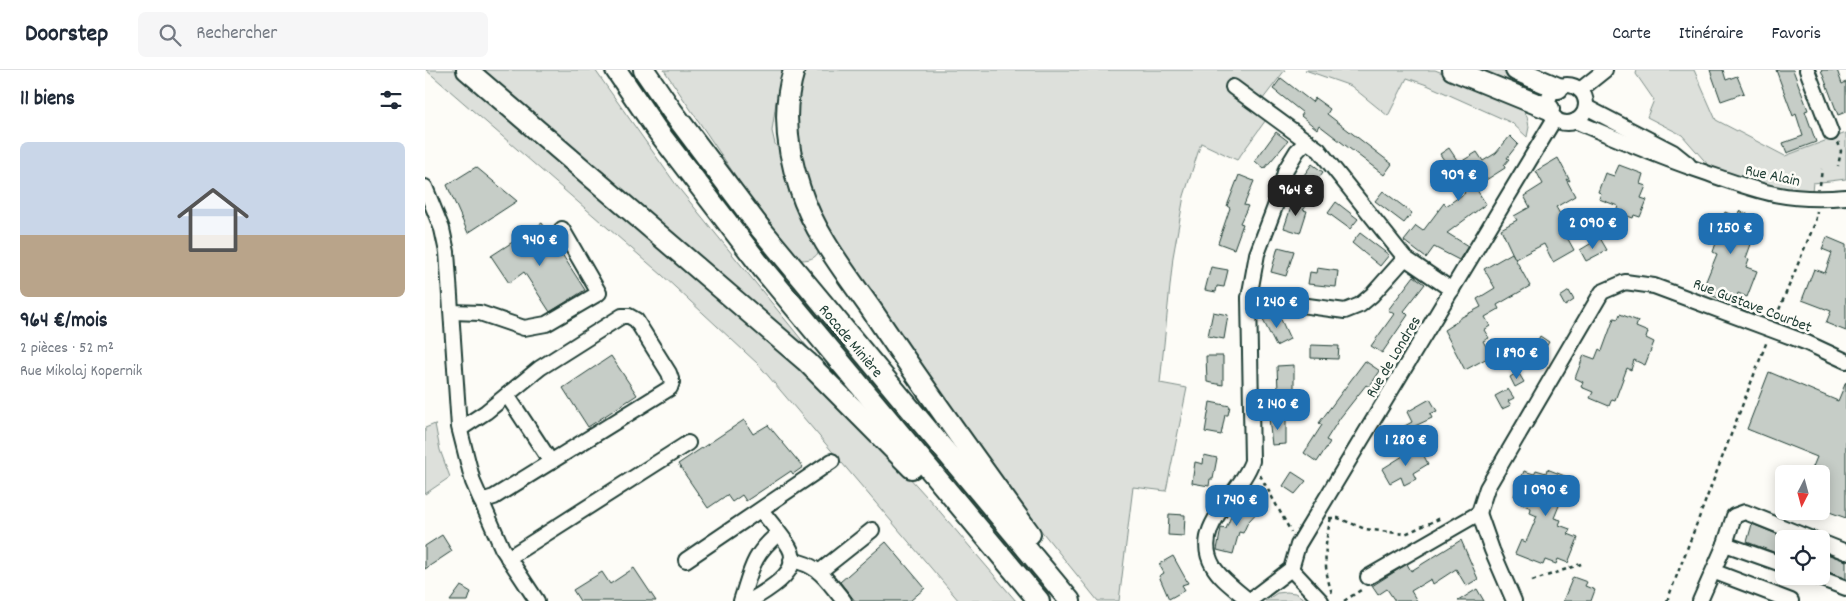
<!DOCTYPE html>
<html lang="fr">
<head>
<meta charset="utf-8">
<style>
	body { margin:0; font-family:Dekko,sans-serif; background:#f6f6f7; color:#1f2937; height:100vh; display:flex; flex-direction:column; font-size:19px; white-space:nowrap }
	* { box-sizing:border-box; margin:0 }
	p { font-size:16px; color:#747a83 }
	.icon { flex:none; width:28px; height:28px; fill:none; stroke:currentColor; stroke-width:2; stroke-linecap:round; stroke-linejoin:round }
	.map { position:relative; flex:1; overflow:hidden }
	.panel { display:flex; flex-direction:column; background:#fff; width:425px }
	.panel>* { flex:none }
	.needle { width:32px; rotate:186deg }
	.fabs { position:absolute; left:1350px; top:395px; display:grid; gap:10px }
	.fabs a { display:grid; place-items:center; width:55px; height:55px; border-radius:8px; background:#fff; box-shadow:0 2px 12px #0003; font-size:25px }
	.price { position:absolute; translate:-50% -42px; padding:0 11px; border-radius:10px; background:#1f6fb2; color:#fff; font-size:16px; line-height:32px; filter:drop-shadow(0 1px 2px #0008) }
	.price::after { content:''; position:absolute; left:50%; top:30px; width:15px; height:11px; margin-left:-8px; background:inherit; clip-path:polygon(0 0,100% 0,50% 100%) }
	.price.selected { background:#222; color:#fff }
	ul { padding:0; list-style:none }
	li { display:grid; align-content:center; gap:10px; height:265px; padding:0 20px }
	li span { display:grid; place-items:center; height:155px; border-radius:8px; color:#555 }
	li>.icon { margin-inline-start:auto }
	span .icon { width:90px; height:90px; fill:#fffc; stroke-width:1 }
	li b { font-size:21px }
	h2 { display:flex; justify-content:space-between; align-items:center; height:60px; padding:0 20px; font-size:21px }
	header { display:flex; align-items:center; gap:30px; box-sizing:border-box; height:70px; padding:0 25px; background:#fff; border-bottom:1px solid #e0e1e3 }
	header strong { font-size:24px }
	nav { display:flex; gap:28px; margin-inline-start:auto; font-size:18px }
	.search { width:350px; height:45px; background:#f6f6f7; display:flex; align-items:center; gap:12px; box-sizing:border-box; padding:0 18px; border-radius:8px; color:#747a83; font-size:19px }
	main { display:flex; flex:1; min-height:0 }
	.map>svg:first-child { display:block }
	.green { fill:#dde0db; stroke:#7e8e88 }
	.building { fill:#c6cdc7; stroke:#1f3d34 }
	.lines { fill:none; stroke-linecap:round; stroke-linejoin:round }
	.minor-casing { stroke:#1f3d34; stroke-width:18 }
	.highway-casing { stroke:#1f3d34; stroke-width:24 }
	.path { stroke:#1f3d34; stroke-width:2.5; stroke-dasharray:4 4; stroke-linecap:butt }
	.minor { stroke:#fdfcf7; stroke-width:14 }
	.highway { stroke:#fdfcf7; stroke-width:20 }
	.labels { text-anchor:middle; stroke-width:5; stroke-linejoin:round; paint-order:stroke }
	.street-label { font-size:16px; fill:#1f3d34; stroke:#fdfcf7 }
</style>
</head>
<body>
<header>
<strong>Doorstep</strong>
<div class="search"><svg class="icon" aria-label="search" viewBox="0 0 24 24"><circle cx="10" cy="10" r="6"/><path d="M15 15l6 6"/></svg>Rechercher</div>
<nav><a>Carte</a><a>Itinéraire</a><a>Favoris</a></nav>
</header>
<main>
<section class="panel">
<h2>11 biens<svg class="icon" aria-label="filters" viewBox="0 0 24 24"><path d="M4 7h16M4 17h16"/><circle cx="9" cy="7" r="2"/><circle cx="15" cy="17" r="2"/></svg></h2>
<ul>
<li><span style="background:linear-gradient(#c9d6e8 60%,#b9a48a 0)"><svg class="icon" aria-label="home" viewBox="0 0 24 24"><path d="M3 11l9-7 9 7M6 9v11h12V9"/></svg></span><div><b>964 €/mois</b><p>2 pièces · 52 m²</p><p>Rue Mikolaj Kopernik</p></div></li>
</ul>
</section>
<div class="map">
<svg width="1421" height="531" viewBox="0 0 1421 531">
	<rect width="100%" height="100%" fill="#fdfcf7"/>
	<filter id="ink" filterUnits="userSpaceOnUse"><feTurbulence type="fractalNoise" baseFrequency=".02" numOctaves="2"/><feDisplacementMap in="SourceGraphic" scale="10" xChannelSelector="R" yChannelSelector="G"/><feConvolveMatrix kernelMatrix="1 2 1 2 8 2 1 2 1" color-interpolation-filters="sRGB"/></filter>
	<g filter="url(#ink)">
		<g class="green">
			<path d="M1,0H35L330,257L435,353L511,437L591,531H534L333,294L237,205Z"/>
			<path d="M52,0H170L252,116L414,316Z"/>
			<path d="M239,0H361L351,32L347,61L350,74L360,87L397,176C392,187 388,190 375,190L320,120Z"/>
			<path d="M379,0H860L831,38L843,47L812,90L776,73L759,126L748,187L735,313L762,318L741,421L708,417L694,531H673L589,427L408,175L374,92L371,58L374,21Z"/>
			<path d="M880,0H1010L1081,28L1096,37L1102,46L1104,57L1102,67L1087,53L1002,15L982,8L963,46L926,16Z"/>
			<path d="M1044,0H1076L1098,9L1093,20Z"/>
			<path d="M1212,0H1269L1291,50L1360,86L1421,63V109L1388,113L1387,121L1341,116L1285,97L1257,65L1222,47L1229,30L1211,4Z"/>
			<path d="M10,354L15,380L25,407L0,424V358Z"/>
			<path d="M862,522L870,523L883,531H840L852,523Z"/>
		</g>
		<g class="building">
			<path d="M1285,0H1298L1301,10L1312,6L1319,23L1296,31Z"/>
			<path d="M1351,0H1368L1383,40L1380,41L1391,72L1362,83L1358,73L1378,66L1371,44L1368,46Z"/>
			<path d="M1396,0H1412L1417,14L1421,12V42L1413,45Z"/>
			<path d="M856,8L887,32L890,28L905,39L902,44L967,94L959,105L894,55L892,59L876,46L878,43L848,19Z"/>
			<path d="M851,62L863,71L839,99L830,91Z"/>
			<path d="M1085,66L1093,74L1082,88L1084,89L1079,95L1080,98L1050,117L1061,134L1022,163L1043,176L1034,190L1009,177L1001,188L979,171L991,156L998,161L1019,133L1021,136L1040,123L1015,84L1024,78L1034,93L1052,82L1058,91L1071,83Z"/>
			<path d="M1133,88L1145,111L1141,109L1150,126L1131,137L1138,149L1133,151L1149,180L1128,192L1119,174L1090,189L1076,159L1092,150L1089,146L1105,137L1099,126L1118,114L1111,101Z"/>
			<path d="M887,94L898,102L882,124L871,116Z"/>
			<path d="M1194,95L1218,104L1215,114L1221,116L1216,128L1222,130L1215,147L1209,145L1208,148L1191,142L1193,136L1174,129L1176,123L1173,122L1180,103L1189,106Z"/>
			<path d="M51,97L92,131L43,163L22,115Z"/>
			<path d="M814,105L829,111L819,135L823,136L815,153L818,154L809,179L793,173L805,138L802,136Z"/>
			<path d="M958,121L987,143L979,153L950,131Z"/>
			<path d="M872,129L883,134L878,140L882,141L875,163L859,158L866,137Z"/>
			<path d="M911,132L933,149L925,159L903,143Z"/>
			<path d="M1314,141L1332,148L1330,154L1333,155L1321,188L1324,189L1321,197L1332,201L1322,227L1313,223L1311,228L1300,224L1298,230L1280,223L1282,217L1279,216L1292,184L1288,182L1291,173L1279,169L1289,145L1298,148L1300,142L1312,147Z"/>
			<path d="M117,153L160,220L125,242L99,202L84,213L66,186Z"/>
			<path d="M935,163L964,185L955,196L927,173Z"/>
			<path d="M1402,167L1421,175V261L1401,253L1406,241L1377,230L1389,199L1400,203L1407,183L1397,179Z"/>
			<path d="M1175,168L1182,180L1161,191L1155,180Z"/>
			<path d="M853,177L869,181L861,206L846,202Z"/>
			<path d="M1087,183L1105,216L1072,235L1074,239L1060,247L1065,256L1059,260L1064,268L1058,271L1066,286L1040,300L1019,260L1033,251V249L1056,237L1052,229L1070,218L1059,199Z"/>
			<path d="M786,197L803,200L799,217L792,216L791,222L780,220Z"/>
			<path d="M892,198L913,201L911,217L883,214L885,202L891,203Z"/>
			<path d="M989,206L1000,214L979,241L983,245L957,283L946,276L969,244L963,240Z"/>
			<path d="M1144,221L1149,230L1140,236L1135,227Z"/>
			<path d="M788,242L803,245L799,269L783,266Z"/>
			<path d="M853,243L865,269L851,276L838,250Z"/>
			<path d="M1195,244L1213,251L1211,257L1223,262L1221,268L1229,272L1220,295L1209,290L1206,300L1202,298L1190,330L1187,329L1184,336L1165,328L1168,322L1156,317L1158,312L1150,308L1159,285L1170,289L1174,279L1177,281L1189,248L1193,249Z"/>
			<path d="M1115,266L1124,272L1118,282L1109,277Z"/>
			<path d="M886,275L914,276L913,289L886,288Z"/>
			<path d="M186,286L212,325L163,357L138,318Z"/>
			<path d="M781,286H798V315L782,312Z"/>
			<path d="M940,291L955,301L944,317L941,315L915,348L901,370L905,372L892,392L879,383L897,355L894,353Z"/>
			<path d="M869,295V320L853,321L852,296Z"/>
			<path d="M1093,302L1099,312L1090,317L1085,307Z"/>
			<path d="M1344,302L1413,331L1421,312V448L1396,439V404H1385L1392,387L1322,359Z"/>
			<path d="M1083,319L1089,328L1083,331L1086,335L1077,339L1070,326Z"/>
			<path d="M1005,329L1012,341L1005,344L1007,348L990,356L997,370L985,376L976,358L987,352L982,342Z"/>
			<path d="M785,332L805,336L803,345H800L796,365L780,362Z"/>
			<path d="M861,347V374L847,375L844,348Z"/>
			<path d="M319,350L328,364L343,355L378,397L368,404L366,401L321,431L317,425L307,432L302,425L283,438L253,394Z"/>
			<path d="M994,376L1003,394L988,403L991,409L979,415L976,407L965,413L957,399Z"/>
			<path d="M779,385L792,388L788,409H785L784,416L767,413L770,392L778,394Z"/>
			<path d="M1122,399L1150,410L1145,423L1140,421L1129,448L1136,450L1134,455L1145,459L1143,464L1153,468L1143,493L1133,489L1131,494L1120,490L1118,495L1090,484L1096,470L1101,472L1112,446L1105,443L1106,438L1096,434L1098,429L1089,426L1099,401L1109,404L1111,400L1121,403Z"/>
			<path d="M867,402L881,411L870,424L858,416Z"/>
			<path d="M826,427L837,437L823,452L818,463L814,462L808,484L792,480L796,458L801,459L806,446L810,449Z"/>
			<path d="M744,444L760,445L759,466L743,465Z"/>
			<path d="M1327,454L1359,467V486L1322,472Z"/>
			<path d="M17,465L27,481L0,499V476Z"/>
			<path d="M1036,470L1053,509L1041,516L1031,499L1008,514L1006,509L986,521L992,531H970L962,519L953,525L947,516L982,494L986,501Z"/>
			<path d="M461,472L500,518L485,531H430L415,512Z"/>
			<path d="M1396,482L1421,491V509L1396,499Z"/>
			<path d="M748,486L763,513L757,515L760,520L744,529L734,506L739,503L734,494Z"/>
			<path d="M209,498L231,531H155L148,520L177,502L185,514Z"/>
			<path d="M1148,507L1162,512L1160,516L1170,520L1166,531H1138Z"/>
			<path d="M36,516L46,522L43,531H25Z"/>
			<path d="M1052,519L1059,531H1033Z"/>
		</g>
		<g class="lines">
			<g class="minor-casing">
				<g id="minor">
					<path d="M1382,0L1406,63"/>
					<circle cx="1142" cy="34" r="19"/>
					<path d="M808,17L894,80L980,188L1027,220"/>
					<path d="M1155,20L1180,0"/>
					<path d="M1161,37L1248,82L1263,94"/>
					<path d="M1150,51C1190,68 1229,85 1270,99C1328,119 1357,133 1421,127"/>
					<path d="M0,117L17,159L22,182L34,357L48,412L77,478L112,531"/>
					<path d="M824,228L920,241L935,235L947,225L980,188"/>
					<path d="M27,242L55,243L99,258L121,254L174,223L137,159"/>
					<path d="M82,325L126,392"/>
					<path d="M35,359L61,342L115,298L197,246H204L211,250L244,303L247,312L245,318L69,427L56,431"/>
					<path d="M1054,443L1062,418L1177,222L1200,212L1229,216L1380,272L1421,291"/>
					<path d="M1054,443L1067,480L1089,531"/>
					<path d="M1396,472L1421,482"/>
					<path d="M1300,474L1309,446L1320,442L1387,469"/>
					<path d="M83,488L263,373"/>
					<path d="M261,490L407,391"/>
					<path d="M366,490C395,495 401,510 419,531"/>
					<path d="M866,499L896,531"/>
					<path d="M394,502L447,460"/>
					<path d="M1290,502L1366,531"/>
					<path d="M1389,506L1421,518"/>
					<path d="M943,507L1054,443"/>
					<path d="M316,531C326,501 327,485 353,464"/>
					<path d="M325,531C340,521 379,502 364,477C356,464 345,452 336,440"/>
					<path d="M824,531L866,499L873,475L1130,48"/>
					<path d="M824,531C812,520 796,510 788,496C765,457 816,424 827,391L824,228L832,184L851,134L861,99L872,81L882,71"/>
					<path d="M1275,531L1300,474L1359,495"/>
				</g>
			</g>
			<g class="highway-casing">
				<g id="highway">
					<path d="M42,0L382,292L487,398"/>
					<path d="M191,0L231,59L338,199L614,531"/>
					<path d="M219,0L247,41L335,158L645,531"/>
					<path d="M369,0C357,39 362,81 375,119C389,163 420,202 446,239C497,315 551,390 605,464"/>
					<path d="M1028,0L1124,39"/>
					<path d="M1091,0L1133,18"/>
				</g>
			</g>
			<g class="path">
				<path d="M1413,72L1416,81L1413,96"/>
				<path d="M1395,115L1397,99"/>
				<path d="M1351,247L1390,153L1392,141"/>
				<path d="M835,405L866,462"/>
				<path d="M904,448H913L940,459L980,464L1016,448"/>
				<path d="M906,448C899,474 898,498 907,523"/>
				<path d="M1107,511L1159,493"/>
				<path d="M919,531L939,518"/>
				<path d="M1242,531L1342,271"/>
			</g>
			<use href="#minor" class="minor"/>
			<use href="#highway" class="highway"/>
		</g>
	</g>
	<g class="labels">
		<g class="street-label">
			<text transform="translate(1348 104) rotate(12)" y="6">Rue Alain</text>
			<text transform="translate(1328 234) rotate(21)" y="6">Rue Gustave Courbet</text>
			<text transform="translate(427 270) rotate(50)" y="6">Rocade Minière</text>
			<text transform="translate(967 286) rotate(-59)" y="6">Rue de Londres</text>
		</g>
	</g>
</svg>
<div class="fabs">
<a><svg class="needle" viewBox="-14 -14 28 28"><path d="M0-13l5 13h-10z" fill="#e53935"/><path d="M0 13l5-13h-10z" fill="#747a83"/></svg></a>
<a><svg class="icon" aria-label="locate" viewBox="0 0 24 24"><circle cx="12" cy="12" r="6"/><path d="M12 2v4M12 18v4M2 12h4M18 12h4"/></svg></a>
</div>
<b class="price" style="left:1034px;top:132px">909 €</b>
<b class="price selected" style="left:871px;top:147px">964 €</b>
<b class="price" style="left:1168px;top:180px">2 090 €</b>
<b class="price" style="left:1306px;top:185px">1 250 €</b>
<b class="price" style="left:115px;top:197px">940 €</b>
<b class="price" style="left:852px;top:259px">1 240 €</b>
<b class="price" style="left:1092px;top:310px">1 890 €</b>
<b class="price" style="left:853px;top:361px">2 140 €</b>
<b class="price" style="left:981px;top:397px">1 280 €</b>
<b class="price" style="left:1121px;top:447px">1 090 €</b>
<b class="price" style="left:812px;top:457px">1 740 €</b>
</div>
</main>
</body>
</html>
